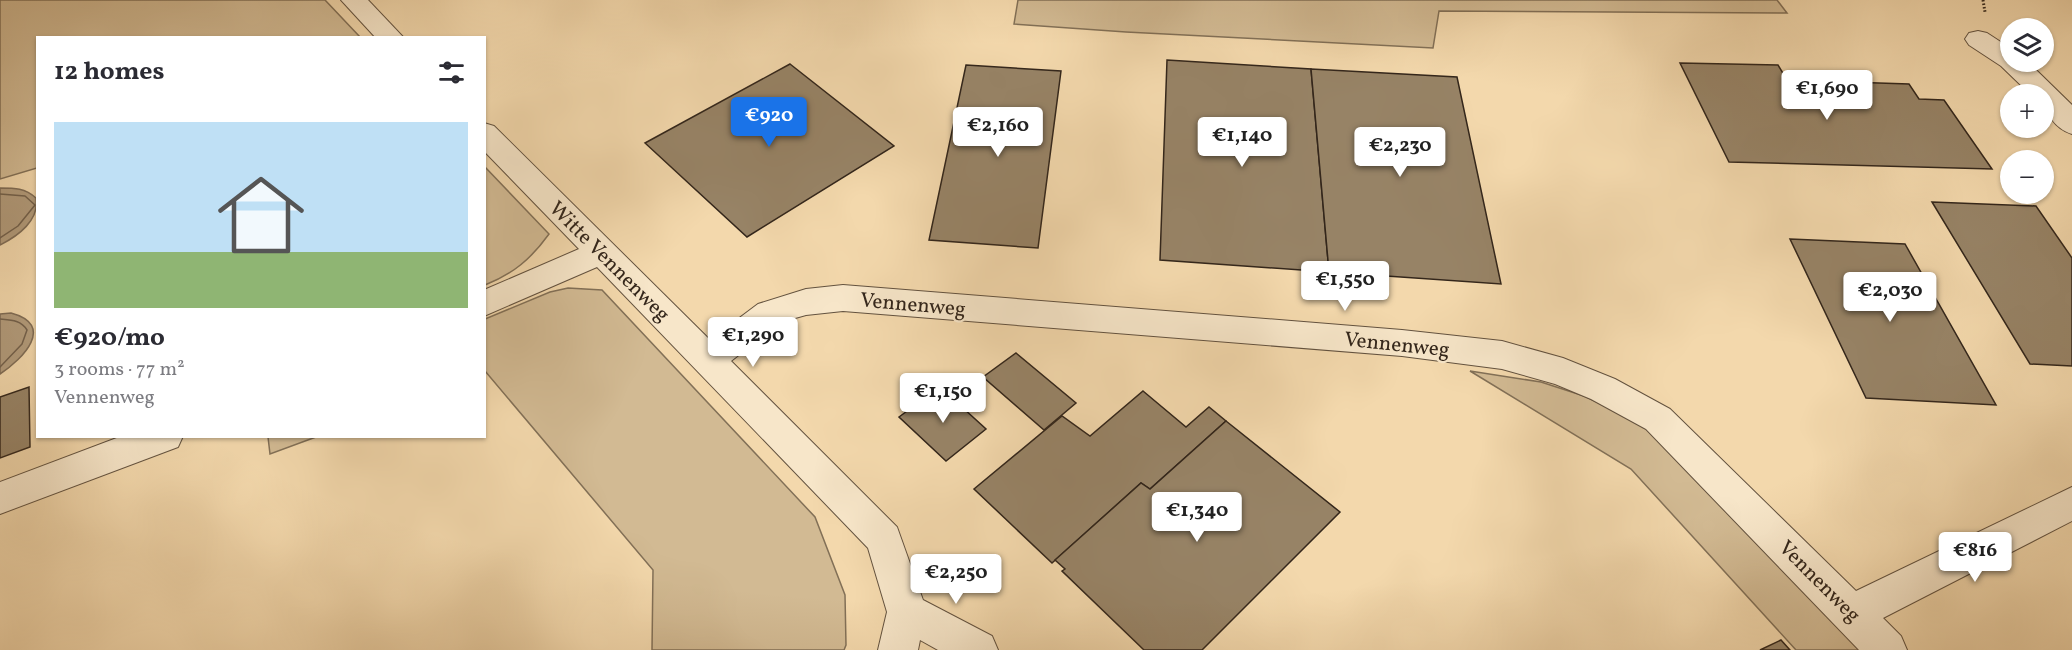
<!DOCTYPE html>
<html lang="en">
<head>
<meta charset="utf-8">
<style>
	body { margin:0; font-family:Vollkorn,serif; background:#f7f7f7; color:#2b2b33; height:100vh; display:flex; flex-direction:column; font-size:22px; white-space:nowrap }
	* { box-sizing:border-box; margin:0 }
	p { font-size:20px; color:#7c7c81 }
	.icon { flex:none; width:33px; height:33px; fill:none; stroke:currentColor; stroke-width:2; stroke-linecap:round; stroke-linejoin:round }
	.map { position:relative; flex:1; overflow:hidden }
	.side { position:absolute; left:36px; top:36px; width:450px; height:402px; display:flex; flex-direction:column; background:#fff; border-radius:0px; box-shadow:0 2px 4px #0004 }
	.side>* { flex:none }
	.tools { position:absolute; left:2000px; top:18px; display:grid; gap:12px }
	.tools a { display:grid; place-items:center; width:54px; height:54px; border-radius:50%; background:#fff; box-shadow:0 2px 4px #0004; font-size:30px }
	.price { position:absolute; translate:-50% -51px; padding:0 14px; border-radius:6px; background:#fff; color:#222; font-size:20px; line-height:39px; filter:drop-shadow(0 2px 3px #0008) }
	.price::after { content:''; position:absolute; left:50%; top:36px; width:18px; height:14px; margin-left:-9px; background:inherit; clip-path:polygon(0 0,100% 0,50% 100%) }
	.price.current { background:#1a73e8; color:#fff }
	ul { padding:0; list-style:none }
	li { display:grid; align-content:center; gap:12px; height:318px; padding:0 18px }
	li+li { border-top:2px solid #e1e1e2 }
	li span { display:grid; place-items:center; height:186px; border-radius:0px; color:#555 }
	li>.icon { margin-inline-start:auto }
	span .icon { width:108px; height:108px; fill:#fffc; stroke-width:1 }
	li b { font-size:26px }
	h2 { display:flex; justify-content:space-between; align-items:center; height:72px; padding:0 18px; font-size:26px }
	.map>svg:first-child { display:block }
	.green { fill:#d2ba93; stroke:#827057; stroke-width:1.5 }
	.water { fill:#b29b7b; stroke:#7f6c55; stroke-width:1.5 }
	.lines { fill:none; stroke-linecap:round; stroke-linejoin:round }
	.shore { stroke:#72604b; stroke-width:1.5 }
	.building { fill:#978366; stroke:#33261b; stroke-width:1.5 }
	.minor-casing { stroke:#63523f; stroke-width:2 }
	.path { stroke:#33261b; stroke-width:3; stroke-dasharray:1.5 2; stroke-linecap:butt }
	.minor { fill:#f7e6c9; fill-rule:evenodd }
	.labels { text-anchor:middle; stroke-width:4.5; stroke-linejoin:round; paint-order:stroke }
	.street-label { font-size:21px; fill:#33261b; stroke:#f7e6c9 }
</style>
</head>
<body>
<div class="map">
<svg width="2072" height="650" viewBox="0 0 2072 650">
	<rect width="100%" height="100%" fill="#f3d8ac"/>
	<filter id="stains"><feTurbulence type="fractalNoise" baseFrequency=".00333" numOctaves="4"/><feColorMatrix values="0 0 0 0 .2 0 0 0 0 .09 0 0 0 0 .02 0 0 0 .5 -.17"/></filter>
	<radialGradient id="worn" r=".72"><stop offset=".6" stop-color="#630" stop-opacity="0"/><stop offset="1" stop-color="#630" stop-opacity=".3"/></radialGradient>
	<g class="green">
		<path d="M0,0H325L360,37L38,38L37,168L0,179Z"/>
		<path d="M1018,0H1777L1787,13L1439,11L1433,48L1126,32L1014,24Z"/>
		<path d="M485,167L549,234C531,259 513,274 485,285Z"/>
		<path d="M568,288L602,290L815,517L845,595L846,645L844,650H652L653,570L485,371V319L550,292Z"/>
		<path d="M1470,371L1541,382L1584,396L1636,420L1678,449L1871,650H1796L1631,469Z"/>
		<path d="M268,437V436L316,437L270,454Z"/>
	</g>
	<g class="water">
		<path d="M0,188C15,188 25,188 36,198C40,220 18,236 0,245Z"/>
		<path d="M11,313C56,325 23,359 0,374V314Z"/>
	</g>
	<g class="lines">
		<g class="shore">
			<path d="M0,194L25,196L35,205L18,226L0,238"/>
			<path d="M0,319C11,320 21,320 27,330L22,344L0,367"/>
		</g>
	</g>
	<g class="building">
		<path d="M1167,60L1311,69L1329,272L1160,260Z"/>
		<path d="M1680,63L1778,65L1787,80L1909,84L1919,99L1944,100L1992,169L1729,162Z"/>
		<path d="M790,64L894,146L747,237L645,143Z"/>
		<path d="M966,65L1061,71L1038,248L929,240Z"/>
		<path d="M1311,69L1457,77L1501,284L1329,272Z"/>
		<path d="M1932,202L2036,206L2072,258V366L2030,364Z"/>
		<path d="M1790,239L1905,244L1996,405L1866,398Z"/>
		<path d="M1016,353L1076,403L1044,430L983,377Z"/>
		<path d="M29,387L30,447L0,458V397Z"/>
		<path d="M940,387L986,429L946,461L899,417Z"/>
		<path d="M1143,391L1186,427L1209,407L1226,421L1150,489L1141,483L1052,563L974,489L1062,416L1090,436Z"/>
		<path d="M1226,421L1340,512L1202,650H1144L1062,571L1065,569L1055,560L1141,483L1150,489Z"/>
		<path d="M1781,640L1790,650H1760Z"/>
	</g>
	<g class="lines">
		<g class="minor-casing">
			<g id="minor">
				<path d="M341,0H368L404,38H376Z"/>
				<path d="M1978,31L1987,33L2010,48V62H2028L2072,105V134C2055,129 2043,111 2043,94H2030L2001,66L1969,45L1965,39L1969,33Z"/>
				<path d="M484,123L494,126L710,340L758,304L806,289L843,285L1402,330L1502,341L1563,358L1615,379L1670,409L1856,591L2072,487V521L1883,618L1901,636L1907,650H1859L1646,429L1591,399L1555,384L1502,369L1402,356L843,311L806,315L781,322L731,361L897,527L923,600L992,636L998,650H938L920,640L918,650H878L887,612L868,548L597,267L484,316V290L579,249L484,151Z"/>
				<path d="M122,436H183L178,447L0,514V482Z"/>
			</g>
		</g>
		<path class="path" d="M1983,0L1985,12"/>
		<use href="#minor" class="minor"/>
	</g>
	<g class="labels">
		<g class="street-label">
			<text transform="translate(610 261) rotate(45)" y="7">Witte Vennenweg</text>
			<text transform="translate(913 304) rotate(5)" y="7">Vennenweg</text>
			<text transform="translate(1397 344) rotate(6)" y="7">Vennenweg</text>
			<text transform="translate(1820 581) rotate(45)" y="7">Vennenweg</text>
		</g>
	</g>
	<rect width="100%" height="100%" filter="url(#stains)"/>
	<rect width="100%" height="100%" fill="url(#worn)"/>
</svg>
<div class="tools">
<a><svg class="icon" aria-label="layers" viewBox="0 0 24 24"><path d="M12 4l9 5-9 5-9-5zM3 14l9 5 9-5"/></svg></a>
<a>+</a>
<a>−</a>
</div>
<b class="price" style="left:1827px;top:121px">€1,690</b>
<b class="price current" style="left:769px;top:148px">€920</b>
<b class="price" style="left:998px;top:158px">€2,160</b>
<b class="price" style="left:1242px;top:168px">€1,140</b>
<b class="price" style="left:1400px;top:178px">€2,230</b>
<b class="price" style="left:1345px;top:312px">€1,550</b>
<b class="price" style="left:1890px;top:323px">€2,030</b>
<b class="price" style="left:753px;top:368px">€1,290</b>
<b class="price" style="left:943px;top:424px">€1,150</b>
<b class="price" style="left:1197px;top:543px">€1,340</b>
<b class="price" style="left:1975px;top:583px">€816</b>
<b class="price" style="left:956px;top:605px">€2,250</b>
<section class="side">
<h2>12 homes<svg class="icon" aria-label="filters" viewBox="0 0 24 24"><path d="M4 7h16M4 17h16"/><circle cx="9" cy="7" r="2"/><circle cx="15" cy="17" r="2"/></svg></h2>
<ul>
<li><span style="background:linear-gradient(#bfe0f5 70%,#8fb573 0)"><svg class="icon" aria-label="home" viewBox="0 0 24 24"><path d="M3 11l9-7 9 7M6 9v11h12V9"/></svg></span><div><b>€920/mo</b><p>3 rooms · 77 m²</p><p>Vennenweg</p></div></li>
</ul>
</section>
</div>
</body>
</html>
